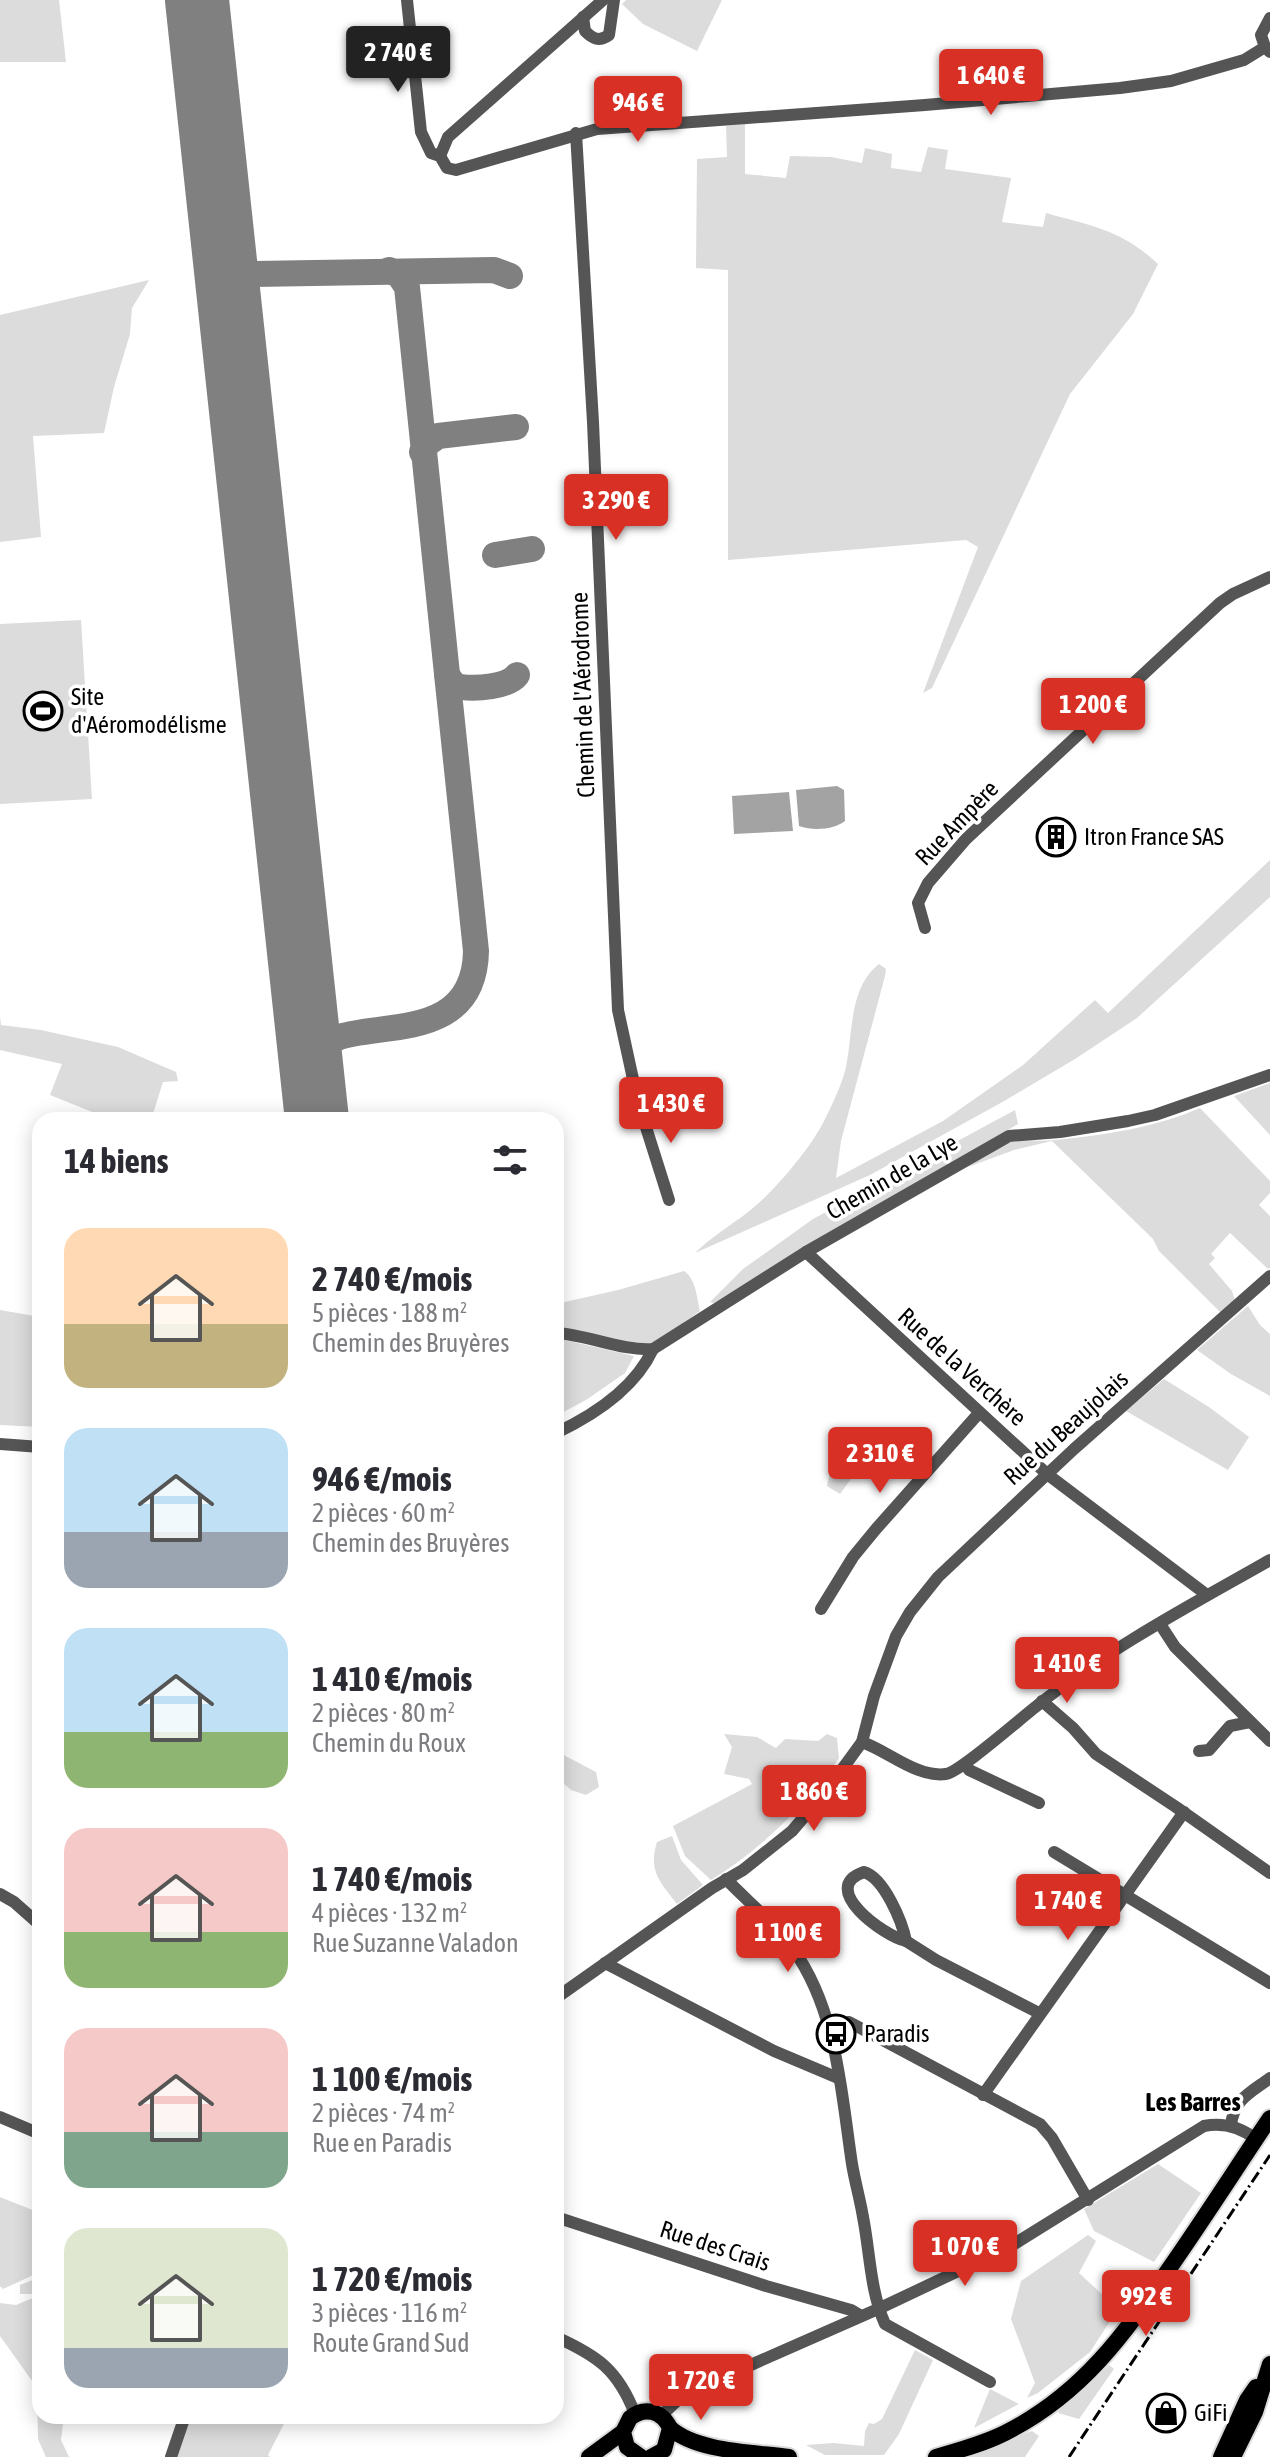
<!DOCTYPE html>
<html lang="fr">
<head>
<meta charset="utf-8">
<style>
	body { margin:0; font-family:"Asap Condensed",sans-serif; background:#f7f7f7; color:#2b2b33; height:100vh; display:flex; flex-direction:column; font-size:30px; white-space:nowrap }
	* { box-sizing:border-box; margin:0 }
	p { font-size:26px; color:#7c7c81 }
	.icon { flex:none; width:44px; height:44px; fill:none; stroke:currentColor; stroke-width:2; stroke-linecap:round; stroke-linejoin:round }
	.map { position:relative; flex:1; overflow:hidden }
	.panel { position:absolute; left:32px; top:1112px; width:532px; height:1312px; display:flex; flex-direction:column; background:#fff; border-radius:24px; box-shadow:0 4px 20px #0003 }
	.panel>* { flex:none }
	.price { position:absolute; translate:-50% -68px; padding:0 18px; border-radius:8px; background:#d93025; color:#fff; font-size:26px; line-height:52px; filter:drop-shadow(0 2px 4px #0008) }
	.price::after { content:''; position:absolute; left:50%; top:48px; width:24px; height:18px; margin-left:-12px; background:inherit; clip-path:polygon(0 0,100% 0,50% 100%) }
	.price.selected { background:#222; color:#fff }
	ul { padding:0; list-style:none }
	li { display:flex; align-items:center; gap:24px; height:200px; padding:0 32px }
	li span { display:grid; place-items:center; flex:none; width:224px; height:160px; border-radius:24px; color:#555 }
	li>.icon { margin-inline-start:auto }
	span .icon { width:96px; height:96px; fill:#fffc; stroke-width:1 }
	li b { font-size:34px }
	h2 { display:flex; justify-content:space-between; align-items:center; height:96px; padding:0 32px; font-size:34px }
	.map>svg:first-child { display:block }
	.green { fill:#dcdcdc }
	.water { fill:#a3a3a3 }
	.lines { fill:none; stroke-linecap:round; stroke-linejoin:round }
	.taxiway { stroke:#808080; stroke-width:26 }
	.runway { stroke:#808080; stroke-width:64 }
	.major-casing { stroke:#dbdbdb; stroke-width:20 }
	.minor { stroke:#555; stroke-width:12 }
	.major { stroke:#000; stroke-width:16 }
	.rail { stroke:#000; stroke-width:3; stroke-dasharray:12 4 2 4; stroke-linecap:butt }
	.labels { text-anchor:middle; stroke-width:7; stroke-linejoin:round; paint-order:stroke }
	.street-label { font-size:24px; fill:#000; stroke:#fff }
	.poi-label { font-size:24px; fill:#000; stroke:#fff; text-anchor:start }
	.neighbourhood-label { font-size:26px; font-weight:bold; fill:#000; stroke:#fff }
</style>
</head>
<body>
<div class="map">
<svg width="1270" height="2457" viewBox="0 0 1270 2457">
	<rect width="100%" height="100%" fill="#fff"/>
	<g class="green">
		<path d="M0,0H59L66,62H0Z"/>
		<path d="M626,0H722L697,51L643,24L622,4Z"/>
		<path d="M745,124V174L786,178L790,156L831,157L862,163L865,148L892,154L891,168L921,172L928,147L948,150L945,169L1011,178L1002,222L1043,227L1046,213C1092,226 1122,230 1158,264L1133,314L1070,394L932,688L923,693L978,547L966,540L728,560V270L696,268L697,159L727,157L726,126Z"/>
		<path d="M149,280L132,308L130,334L114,387L104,433L33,436L41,537L0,542V315Z"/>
		<path d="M81,620L92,799L0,804V624Z"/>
		<path d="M1270,860V897L1137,1018L1075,1059L1006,1100L870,1175L695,1253C711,1237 730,1226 748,1212C772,1194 809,1150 823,1123C831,1107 842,1085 846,1067C853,1033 849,987 879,964L886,969L885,976L841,1141L836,1178L943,1121L1023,1065L1095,1000L1108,1013Z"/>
		<path d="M0,1016L1,1025L41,1030L118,1047L176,1072L178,1081L163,1082L151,1120H112L50,1095L62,1064L0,1050Z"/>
		<path d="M1270,1083V1135L1234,1096Z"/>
		<path d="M1200,1108L1270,1181V1193L1259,1205L1270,1216V1268L1268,1269L1230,1233L1211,1254L1215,1258L1209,1264L1232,1291L1235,1300L1221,1313L1159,1251L1153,1239L1052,1141L1014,1150L968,1167C981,1158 995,1146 1011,1142C1025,1139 1041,1142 1055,1140C1104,1135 1154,1128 1200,1108Z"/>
		<path d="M1015,1110L1018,1124L714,1303L710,1302L743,1269L813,1219Z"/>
		<path d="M684,1271C696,1279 697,1298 700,1311C685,1321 668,1336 651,1343C638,1348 578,1329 556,1328V1304L618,1290Z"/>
		<path d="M1248,1306L1260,1325L1270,1334V1396L1231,1374L1197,1350Z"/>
		<path d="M0,1310L40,1317V1427L0,1425Z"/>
		<path d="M556,1338L634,1356L625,1373L586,1400L556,1416Z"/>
		<path d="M1164,1379L1209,1407L1249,1437L1228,1470L1126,1411Z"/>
		<path d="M859,1443L871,1451L840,1494L827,1486C831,1463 838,1454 859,1443Z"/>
		<path d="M724,1734L757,1737L776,1748L785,1739L818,1741L827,1734L837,1738L839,1758C803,1807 763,1848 711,1880L685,1856L673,1826L752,1784L749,1779L724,1774L732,1747Z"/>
		<path d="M556,1751L596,1772L599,1787L586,1795L571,1790L556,1777Z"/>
		<path d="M672,1836L681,1860L703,1885L677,1904C660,1882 648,1871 657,1842Z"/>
		<path d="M1158,2164L1201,2193L1154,2262L1094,2231L1084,2209Z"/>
		<path d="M0,2197L40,2213V2272L3,2289L0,2286Z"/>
		<path d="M1088,2235L1096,2241L1079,2273L1118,2309L1090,2352L1038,2393L1027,2398L1035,2383L1011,2319L1021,2281Z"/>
		<path d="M40,2277V2289L33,2294H20V2285Z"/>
		<path d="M40,2295V2416H64L61,2440L69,2457H46L38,2439L37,2391L35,2385L0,2336V2303L16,2305Z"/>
		<path d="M915,2350L933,2360L899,2434L884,2455H825L806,2445L833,2443L864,2446L865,2431L869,2423L874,2424L882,2419Z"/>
		<path d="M1109,2365L1114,2369L1079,2419L1058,2413L1061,2407Z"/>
		<path d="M990,2389L1019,2404L974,2428Z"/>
		<path d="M191,2416H288L268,2455L270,2457H176Z"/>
		<path d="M1032,2431L1039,2436L1025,2457H959Z"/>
	</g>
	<g class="water">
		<path d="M837,786L844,790L845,821C833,830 813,831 799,826L796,790Z"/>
		<path d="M789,792L793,831L734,834L732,796Z"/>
	</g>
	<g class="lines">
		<g class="taxiway">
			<path d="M389,270L399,275L407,287L447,674C450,680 454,686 461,687C476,689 508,687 517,675"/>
			<path d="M228,291L236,279L252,274L494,270L510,276"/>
			<path d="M422,452L428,443L438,436L516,427"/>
			<path d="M495,555L532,549"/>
			<path d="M306,1021L320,1035L337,1038"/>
			<path d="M310,1061C329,1004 474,1064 476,951L447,674"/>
		</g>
		<path class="runway" d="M197,0L317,1120"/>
		<g class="major-casing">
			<g id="major">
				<path d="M670,2428C697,2452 754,2452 789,2457"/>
				<path d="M589,2457L623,2432"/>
				<path d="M641,2457L627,2447L623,2432L630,2418C645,2406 662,2411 670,2428L664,2450L651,2457"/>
				<path d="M936,2457C960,2450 983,2444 1005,2433C1082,2394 1124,2335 1171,2266C1205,2217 1237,2167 1270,2118"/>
				<path d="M1221,2457L1247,2400L1256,2387"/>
				<path d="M1233,2457L1255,2412L1270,2364"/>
			</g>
		</g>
		<g class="minor">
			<path d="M407,0L421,132L431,153L440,156L447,168L456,170L597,129L925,105L1120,88L1171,81L1244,60L1265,47"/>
			<path d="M583,17L585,31C593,39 599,42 609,35L614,0"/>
			<path d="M1270,18L1261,35L1265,47L1270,52"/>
			<path d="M576,133L593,422L618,1010L638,1102L669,1200"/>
			<path d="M440,156L448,137L603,0"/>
			<path d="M925,928L918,903L928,883L966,839L1220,603L1233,594L1270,577"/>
			<path d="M806,1252L1047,1474L1207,1595"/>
			<path d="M556,1333C589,1335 621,1351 653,1349L806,1252L1009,1136L1060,1132L1128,1121L1155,1115L1270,1075"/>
			<path d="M556,1433C594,1415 635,1388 653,1349"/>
			<path d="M0,1444L40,1447"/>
			<path d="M821,1609L853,1557L876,1529L979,1413"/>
			<path d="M1160,1624L1175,1647L1270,1741"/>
			<path d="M1042,1701L1073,1728L1096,1754L1176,1807L1270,1873"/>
			<path d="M862,1742C888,1751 917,1778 946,1774C960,1772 1022,1717 1038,1705C1109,1648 1191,1605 1270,1560"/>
			<path d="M1199,1751L1209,1750L1230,1726L1250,1722"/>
			<path d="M966,1764L969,1770L1039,1803"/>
			<path d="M1054,1852L1270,1983"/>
			<path d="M864,1872C884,1878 902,1921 906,1941C884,1936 817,1888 864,1872Z"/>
			<path d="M726,1879C748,1902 775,1923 793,1949C837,2010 841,2091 852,2164C855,2182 860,2199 863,2217C870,2252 870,2291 885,2324L990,2382"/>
			<path d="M0,1894L14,1902L40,1925"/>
			<path d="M906,1941L936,1960L1039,2013"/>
			<path d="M605,1963L774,2051L838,2078"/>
			<path d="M556,1998L712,1888L743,1870L792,1831L827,1790L862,1742L874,1696L896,1636L910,1612L938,1577L1074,1449L1270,1276"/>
			<path d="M828,2026L849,2022L1040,2124L1052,2138L1088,2200"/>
			<path d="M983,2095L1184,1812"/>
			<path d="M0,2117L40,2134"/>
			<path d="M1231,2125C1234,2099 1250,2093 1270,2078"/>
			<path d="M556,2217L766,2286L851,2310L861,2316"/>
			<path d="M556,2337C598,2356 618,2370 635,2414"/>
			<path d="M661,2416L681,2397L703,2386L878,2309L1011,2246L1204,2126C1224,2122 1240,2127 1256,2139"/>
			<path d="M171,2457L185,2416"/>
		</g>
		<use href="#major" class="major"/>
		<path class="rail" d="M1069,2457L1270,2155"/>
	</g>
	<defs>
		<g id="stadium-ring" transform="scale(2)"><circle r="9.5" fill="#fff" stroke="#000" stroke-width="1.5"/><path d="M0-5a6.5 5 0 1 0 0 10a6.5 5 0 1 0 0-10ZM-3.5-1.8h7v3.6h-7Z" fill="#000"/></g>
		<g id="building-ring" transform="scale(2)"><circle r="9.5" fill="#fff" stroke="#000" stroke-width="1.5"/><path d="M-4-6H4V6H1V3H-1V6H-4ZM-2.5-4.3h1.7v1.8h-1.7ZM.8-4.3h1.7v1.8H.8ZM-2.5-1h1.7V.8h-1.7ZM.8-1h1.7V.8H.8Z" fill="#000"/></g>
		<g id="bus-ring" transform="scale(2)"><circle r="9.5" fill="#fff" stroke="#000" stroke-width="1.5"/><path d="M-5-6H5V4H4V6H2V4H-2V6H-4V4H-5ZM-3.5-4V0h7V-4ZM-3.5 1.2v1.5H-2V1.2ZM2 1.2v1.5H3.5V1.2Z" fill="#000"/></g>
		<g id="shop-ring" transform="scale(2)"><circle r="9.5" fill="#fff" stroke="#000" stroke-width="1.5"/><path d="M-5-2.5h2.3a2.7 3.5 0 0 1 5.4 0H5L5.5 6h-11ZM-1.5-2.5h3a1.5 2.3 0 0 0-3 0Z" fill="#000"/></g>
	</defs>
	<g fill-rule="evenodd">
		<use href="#stadium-ring" x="43" y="711"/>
		<use href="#building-ring" x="1056" y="837"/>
		<use href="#bus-ring" x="836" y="2034"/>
		<use href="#shop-ring" x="1166" y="2413"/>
	</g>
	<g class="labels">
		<g class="street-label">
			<text transform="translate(583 695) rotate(-92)" y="8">Chemin de l'Aérodrome</text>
			<text transform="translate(957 823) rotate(-46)" y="8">Rue Ampère</text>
			<text transform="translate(892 1177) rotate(-30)" y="8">Chemin de la Lye</text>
			<text transform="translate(962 1367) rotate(42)" y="8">Rue de la Verchère</text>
			<text transform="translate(1066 1428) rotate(-42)" y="8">Rue du Beaujolais</text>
			<text transform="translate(715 2246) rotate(18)" y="8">Rue des Crais</text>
		</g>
		<g class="poi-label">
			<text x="71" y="705">Site<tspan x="71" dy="28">d'Aéromodélisme</tspan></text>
			<text x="1084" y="845">Itron France SAS</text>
			<text x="864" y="2042">Paradis</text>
			<text x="1194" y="2421">GiFi</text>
		</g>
		<g class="neighbourhood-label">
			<text x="1193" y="2111">Les Barres</text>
		</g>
	</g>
</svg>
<b class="price selected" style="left:398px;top:94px">2 740 €</b>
<b class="price" style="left:991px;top:117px">1 640 €</b>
<b class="price" style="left:638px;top:144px">946 €</b>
<b class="price" style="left:616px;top:542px">3 290 €</b>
<b class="price" style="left:1093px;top:746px">1 200 €</b>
<b class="price" style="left:671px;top:1145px">1 430 €</b>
<b class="price" style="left:880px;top:1495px">2 310 €</b>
<b class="price" style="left:1067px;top:1705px">1 410 €</b>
<b class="price" style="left:814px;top:1833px">1 860 €</b>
<b class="price" style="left:1068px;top:1942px">1 740 €</b>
<b class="price" style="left:788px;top:1974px">1 100 €</b>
<b class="price" style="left:965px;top:2288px">1 070 €</b>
<b class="price" style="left:1146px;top:2338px">992 €</b>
<b class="price" style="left:701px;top:2422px">1 720 €</b>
<section class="panel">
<h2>14 biens<svg class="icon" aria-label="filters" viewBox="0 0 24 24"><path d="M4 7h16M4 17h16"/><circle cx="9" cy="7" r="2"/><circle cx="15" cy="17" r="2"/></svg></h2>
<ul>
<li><span style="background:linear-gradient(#ffd9b3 60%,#c2b280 0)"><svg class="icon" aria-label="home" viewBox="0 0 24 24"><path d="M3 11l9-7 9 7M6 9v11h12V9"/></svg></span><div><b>2 740 €/mois</b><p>5 pièces · 188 m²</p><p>Chemin des Bruyères</p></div></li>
<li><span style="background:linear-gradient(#bfe0f5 65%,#9aa5b1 0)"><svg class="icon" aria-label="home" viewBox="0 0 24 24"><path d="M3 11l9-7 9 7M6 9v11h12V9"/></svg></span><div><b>946 €/mois</b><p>2 pièces · 60 m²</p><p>Chemin des Bruyères</p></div></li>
<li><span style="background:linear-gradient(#bfe0f5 65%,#8fb573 0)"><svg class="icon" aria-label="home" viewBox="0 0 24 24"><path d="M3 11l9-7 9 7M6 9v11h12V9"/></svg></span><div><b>1 410 €/mois</b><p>2 pièces · 80 m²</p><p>Chemin du Roux</p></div></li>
<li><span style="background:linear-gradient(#f6c9c9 65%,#8fb573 0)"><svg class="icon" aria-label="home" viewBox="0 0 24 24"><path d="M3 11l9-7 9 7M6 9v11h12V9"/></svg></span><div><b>1 740 €/mois</b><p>4 pièces · 132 m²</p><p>Rue Suzanne Valadon</p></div></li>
<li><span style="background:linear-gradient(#f6c9c9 65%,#7fa58c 0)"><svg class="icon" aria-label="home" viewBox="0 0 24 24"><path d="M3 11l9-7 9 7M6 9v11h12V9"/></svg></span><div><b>1 100 €/mois</b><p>2 pièces · 74 m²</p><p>Rue en Paradis</p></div></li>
<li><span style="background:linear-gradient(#dfe7d0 75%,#9aa5b1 0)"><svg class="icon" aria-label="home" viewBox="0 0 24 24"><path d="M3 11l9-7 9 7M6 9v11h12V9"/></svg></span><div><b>1 720 €/mois</b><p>3 pièces · 116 m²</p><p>Route Grand Sud</p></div></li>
</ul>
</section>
</div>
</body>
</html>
